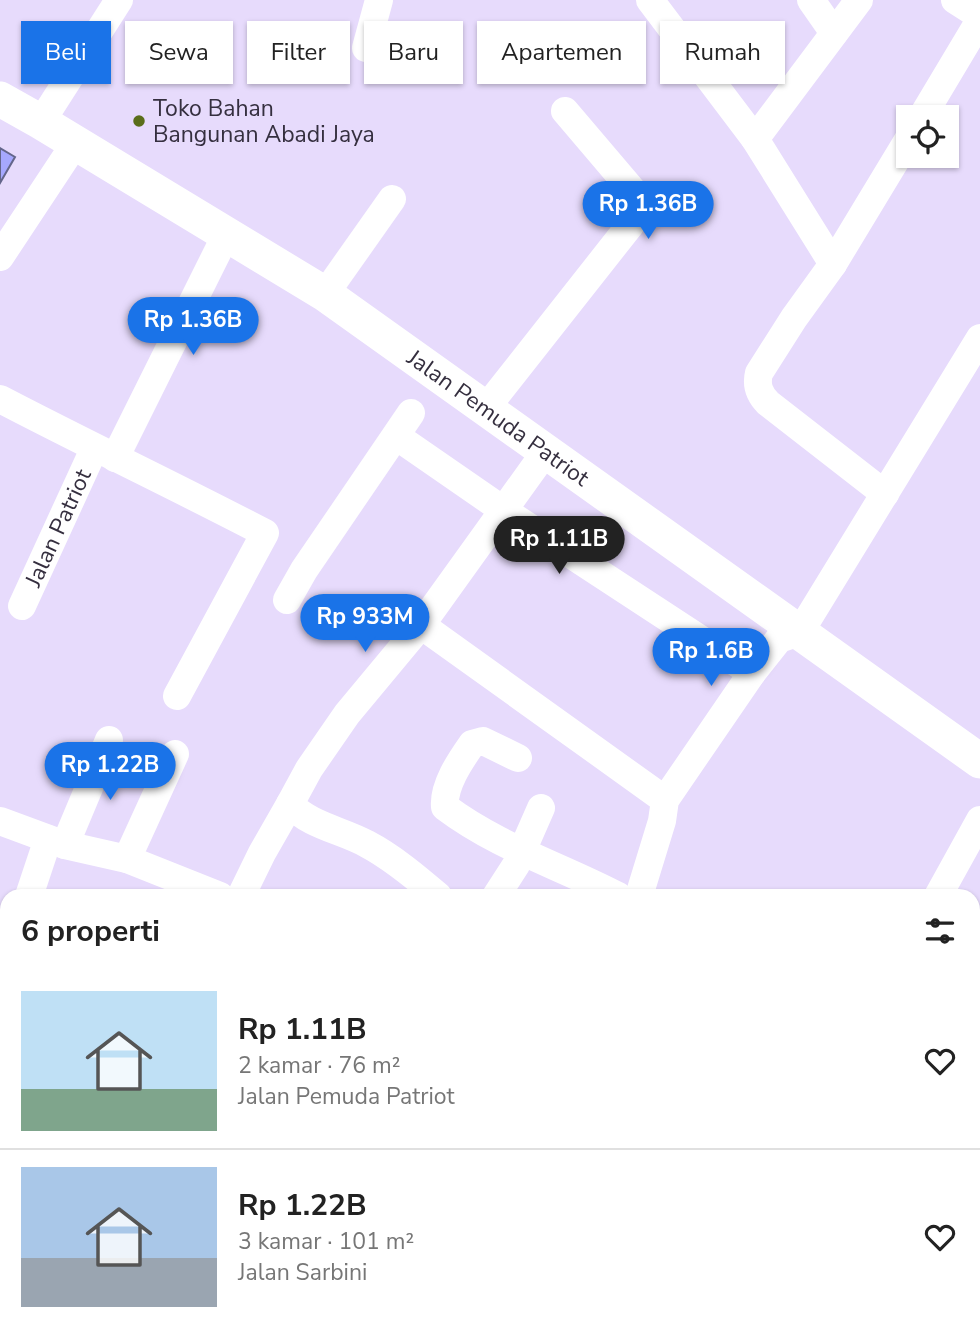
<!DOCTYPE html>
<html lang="id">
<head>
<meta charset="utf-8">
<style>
	body { margin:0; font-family:"Nunito Sans",sans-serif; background:#f6f6f6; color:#222; height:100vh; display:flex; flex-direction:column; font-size:26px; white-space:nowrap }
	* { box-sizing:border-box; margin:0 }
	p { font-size:23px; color:#767676 }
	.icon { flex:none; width:38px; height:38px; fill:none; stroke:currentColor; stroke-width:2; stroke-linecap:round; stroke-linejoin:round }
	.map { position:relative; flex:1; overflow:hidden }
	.details { position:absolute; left:0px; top:889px; width:980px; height:448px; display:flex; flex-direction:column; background:#fff; border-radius:21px 21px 0 0; box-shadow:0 2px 5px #0004 }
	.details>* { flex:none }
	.hud { position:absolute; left:21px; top:21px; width:938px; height:63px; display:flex; gap:14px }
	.buttons { position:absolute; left:896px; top:105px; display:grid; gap:14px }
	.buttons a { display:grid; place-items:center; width:63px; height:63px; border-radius:0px; background:#fff; box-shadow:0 2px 5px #0004; font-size:35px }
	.price { position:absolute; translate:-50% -60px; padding:0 16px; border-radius:24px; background:#1a73e8; color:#fff; font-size:23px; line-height:46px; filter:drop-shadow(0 2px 4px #0008) }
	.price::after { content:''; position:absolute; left:50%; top:42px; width:21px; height:16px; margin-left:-10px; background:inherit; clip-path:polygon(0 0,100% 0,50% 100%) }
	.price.selected { background:#222; color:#fff }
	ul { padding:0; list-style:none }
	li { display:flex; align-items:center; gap:21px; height:175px; padding:0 21px }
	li+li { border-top:2px solid #e0e0e0 }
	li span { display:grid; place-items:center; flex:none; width:196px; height:140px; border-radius:0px; color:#555 }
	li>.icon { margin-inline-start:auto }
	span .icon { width:84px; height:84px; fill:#fffc; stroke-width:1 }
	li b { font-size:30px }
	h2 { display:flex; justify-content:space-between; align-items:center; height:84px; padding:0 21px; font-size:30px }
	.pill { padding:0 24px; border-radius:0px; background:#fff; box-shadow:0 2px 5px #0004; font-size:24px; line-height:63px }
	.pill.selected { background:#1a73e8; color:#fff }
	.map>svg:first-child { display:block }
	.building { fill:#a6a8fe; stroke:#64668b; stroke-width:2 }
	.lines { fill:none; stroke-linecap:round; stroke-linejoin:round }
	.minor { stroke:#fff; stroke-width:28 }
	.major { stroke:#fff; stroke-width:35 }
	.poi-dot { fill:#5a6d1a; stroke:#e7dbfc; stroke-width:2.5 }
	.labels { text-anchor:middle; stroke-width:5; stroke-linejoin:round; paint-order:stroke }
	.poi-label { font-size:23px; fill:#352f3f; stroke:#e7dbfc; text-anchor:start }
	.street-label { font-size:23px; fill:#352f3f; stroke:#e7dbfc }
</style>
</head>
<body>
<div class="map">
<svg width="980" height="1337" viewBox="0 0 980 1337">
	<rect width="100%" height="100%" fill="#e7dbfc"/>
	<path class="building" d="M0,148L15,157L0,183Z"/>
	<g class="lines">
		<g class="minor">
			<path d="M650,0L755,139L833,264"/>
			<path d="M811,0L834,33"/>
			<path d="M955,0L980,16"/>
			<path d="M366,48L379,0"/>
			<path d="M922,117L980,20"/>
			<path d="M41,122L119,0"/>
			<path d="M755,139L859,0"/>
			<path d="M0,257L76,142"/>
			<path d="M325,294L392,199"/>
			<path d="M0,399C88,445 177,487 265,533L177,696"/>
			<path d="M486,408L631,224C638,213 640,203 633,191L565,111"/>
			<path d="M396,436L503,510L752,673"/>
			<path d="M115,458L226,235"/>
			<path d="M885,494L768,403C759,394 756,385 759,373L794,318L833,264L908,140"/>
			<path d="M287,600L304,570L411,413"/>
			<path id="s1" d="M22,606L94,449"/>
			<path d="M421,625L665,800"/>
			<path d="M518,758L483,741L472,744C460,761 443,786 445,807C498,847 561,866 618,896"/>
			<path d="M0,821L65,845L127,859L220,896"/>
			<path d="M65,845L109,740"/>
			<path d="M127,859L175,754"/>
			<path d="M29,896L48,839"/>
			<path d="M241,896L262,853L290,804"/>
			<path d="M438,896C417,878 392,857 367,844C342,830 310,826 290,804L309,769L347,714L421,625L546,451"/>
			<path d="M496,896L516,865L541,808"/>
			<path d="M639,896L662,821L665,800L752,673L779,639L800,632L980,338"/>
			<path d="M938,896L980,820"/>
			<path d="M973,948L980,952"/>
			<path d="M0,1108L7,1088"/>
			<path d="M973,1111L980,1115"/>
			<path d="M0,1146L7,1149"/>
			<path d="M973,1261L980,1248"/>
			<path d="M973,1293L980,1296"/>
			<path d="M393,1330L409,1337"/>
			<path d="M932,1330L956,1337"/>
			<path d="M75,1337L76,1330"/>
			<path d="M371,1337L374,1330"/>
			<path d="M450,1337L453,1330"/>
			<path d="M671,1337L674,1330"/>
			<path d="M826,1337L830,1330"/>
			<path d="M908,1337L911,1332L922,1330"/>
		</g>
		<path class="major" id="s2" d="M0,99L41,122L325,294L980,761"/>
	</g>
	<circle class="poi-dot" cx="139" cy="121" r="7"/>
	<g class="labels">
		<g class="poi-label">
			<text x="153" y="116">Toko Bahan<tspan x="153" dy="26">Bangunan Abadi Jaya</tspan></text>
		</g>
		<g class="street-label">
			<text dy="8" stroke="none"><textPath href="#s2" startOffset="592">Jalan Pemuda Patriot</textPath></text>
			<text dy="8" stroke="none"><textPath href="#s1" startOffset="86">Jalan Patriot</textPath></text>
		</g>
	</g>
</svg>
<div class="buttons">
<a><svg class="icon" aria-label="locate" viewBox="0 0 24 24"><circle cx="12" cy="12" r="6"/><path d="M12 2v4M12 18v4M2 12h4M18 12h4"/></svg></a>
</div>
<b class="price" style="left:648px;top:241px">Rp 1.36B</b>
<b class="price" style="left:193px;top:357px">Rp 1.36B</b>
<b class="price selected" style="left:559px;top:576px">Rp 1.11B</b>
<b class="price" style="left:365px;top:654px">Rp 933M</b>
<b class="price" style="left:711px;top:688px">Rp 1.6B</b>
<b class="price" style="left:110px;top:802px">Rp 1.22B</b>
<div class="hud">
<a class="pill selected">Beli</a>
<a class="pill">Sewa</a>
<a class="pill">Filter</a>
<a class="pill">Baru</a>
<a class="pill">Apartemen</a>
<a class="pill">Rumah</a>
</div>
<section class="details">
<h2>6 properti<svg class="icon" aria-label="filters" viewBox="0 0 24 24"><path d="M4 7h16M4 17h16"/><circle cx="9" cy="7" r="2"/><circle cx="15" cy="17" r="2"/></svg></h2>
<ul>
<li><span style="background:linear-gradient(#bfe0f5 70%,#7fa58c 0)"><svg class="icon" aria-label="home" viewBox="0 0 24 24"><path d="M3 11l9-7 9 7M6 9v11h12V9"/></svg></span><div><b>Rp 1.11B</b><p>2 kamar · 76 m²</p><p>Jalan Pemuda Patriot</p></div><svg class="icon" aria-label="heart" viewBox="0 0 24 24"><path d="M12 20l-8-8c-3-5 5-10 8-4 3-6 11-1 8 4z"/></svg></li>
<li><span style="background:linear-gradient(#a9c7e8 65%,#9aa5b1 0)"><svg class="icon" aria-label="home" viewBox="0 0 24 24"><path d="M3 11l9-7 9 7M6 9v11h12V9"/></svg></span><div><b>Rp 1.22B</b><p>3 kamar · 101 m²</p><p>Jalan Sarbini</p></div><svg class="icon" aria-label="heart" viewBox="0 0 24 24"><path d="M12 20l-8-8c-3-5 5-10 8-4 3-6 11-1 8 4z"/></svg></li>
</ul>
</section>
</div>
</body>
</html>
